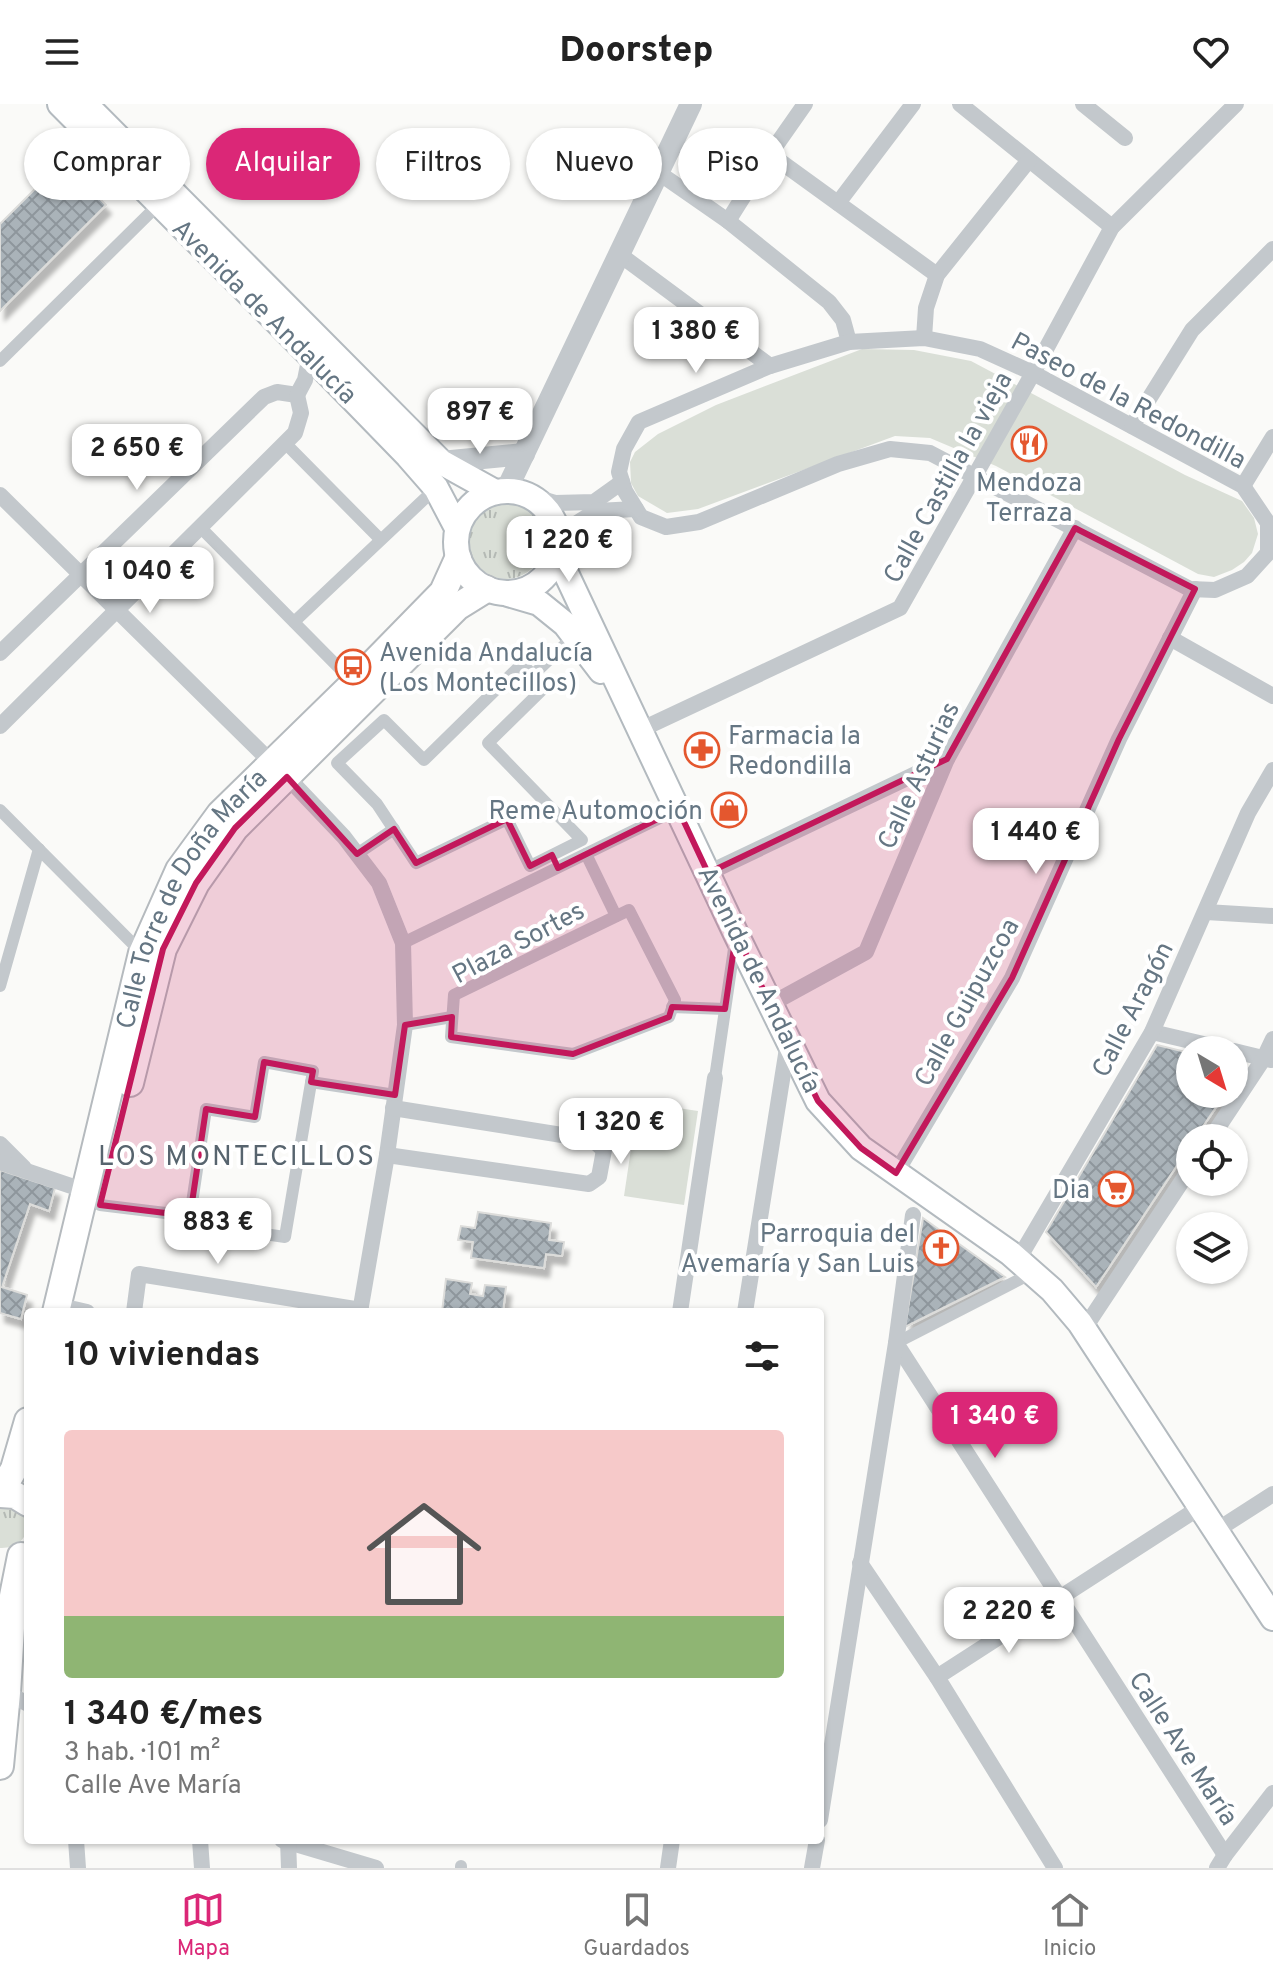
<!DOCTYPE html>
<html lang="es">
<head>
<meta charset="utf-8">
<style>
	body { margin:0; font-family:Overpass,sans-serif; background:#f2f2f2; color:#222; height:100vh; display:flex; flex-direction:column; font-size:30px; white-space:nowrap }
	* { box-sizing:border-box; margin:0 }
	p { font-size:26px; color:#767676 }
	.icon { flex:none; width:44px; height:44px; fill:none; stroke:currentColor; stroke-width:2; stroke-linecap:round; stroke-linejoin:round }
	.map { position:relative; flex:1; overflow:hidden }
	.panel { position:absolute; left:24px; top:1204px; width:800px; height:536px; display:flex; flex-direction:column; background:#fff; border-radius:8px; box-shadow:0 2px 6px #0004 }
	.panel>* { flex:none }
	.guide { position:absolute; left:24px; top:24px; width:800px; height:72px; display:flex; gap:16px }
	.needle { width:52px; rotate:142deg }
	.tools { position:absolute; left:1176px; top:932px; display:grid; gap:16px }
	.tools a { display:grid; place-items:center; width:72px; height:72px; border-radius:50%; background:#fff; box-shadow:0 2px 6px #0004; font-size:40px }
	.price { position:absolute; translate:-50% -68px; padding:0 18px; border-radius:16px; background:#fff; color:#222; font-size:26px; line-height:52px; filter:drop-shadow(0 2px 4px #0008) }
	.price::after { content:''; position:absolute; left:50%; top:48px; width:24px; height:18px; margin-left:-12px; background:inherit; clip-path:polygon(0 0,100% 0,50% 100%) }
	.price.active { background:#db2777; color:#fff }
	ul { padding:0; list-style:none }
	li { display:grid; align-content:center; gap:16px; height:424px; padding:0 40px }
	li span { display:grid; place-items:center; height:248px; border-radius:8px; color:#555 }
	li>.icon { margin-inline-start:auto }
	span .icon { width:144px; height:144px; fill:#fffc; stroke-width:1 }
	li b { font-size:34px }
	h2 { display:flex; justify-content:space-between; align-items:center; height:96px; padding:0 40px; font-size:34px }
	.chip { padding:0 28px; border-radius:36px; background:#fff; box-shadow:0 2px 6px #0004; font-size:28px; line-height:72px }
	.chip.active { background:#db2777; color:#fff }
	header { display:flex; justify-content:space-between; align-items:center; height:104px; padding:0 40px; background:#fff; font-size:36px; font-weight:800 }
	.tabs { display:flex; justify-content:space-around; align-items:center; height:112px; border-top:2px solid #e0e0e0; background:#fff; font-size:22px; color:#767676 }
	.tabs a { display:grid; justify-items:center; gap:4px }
	.tabs .active { color:#db2777 }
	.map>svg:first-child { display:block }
	.grass { fill:url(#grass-tufts) }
	.green { fill:#dadfd7 }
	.building { fill:url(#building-cross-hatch); stroke:#dcdcda; stroke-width:2; filter:url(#shadow) }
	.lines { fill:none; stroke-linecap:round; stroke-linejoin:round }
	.secondary-casing { stroke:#b3babf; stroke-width:28 }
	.primary-casing { stroke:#b5babe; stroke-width:30 }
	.pedestrian { stroke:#c3c8cc; stroke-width:12 }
	.minor { stroke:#c3c8cc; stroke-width:16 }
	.tertiary { stroke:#c3c8cc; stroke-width:22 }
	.secondary { stroke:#fff; stroke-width:24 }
	.primary { stroke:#fff; stroke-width:26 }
	.marked { fill:#c2185b; fill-opacity:0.2; stroke:#c2185b; stroke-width:6; stroke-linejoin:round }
	.labels { text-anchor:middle; stroke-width:8; stroke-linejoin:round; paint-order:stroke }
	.street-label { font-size:26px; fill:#657683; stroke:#fff }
	.poi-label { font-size:26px; fill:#657683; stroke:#fff; text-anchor:end }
	.neighbourhood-label { font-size:28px; letter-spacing:2px; fill:#57646e; stroke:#fff }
</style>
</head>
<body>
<header><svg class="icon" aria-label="menu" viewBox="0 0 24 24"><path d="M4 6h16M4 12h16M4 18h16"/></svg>Doorstep<svg class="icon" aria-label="heart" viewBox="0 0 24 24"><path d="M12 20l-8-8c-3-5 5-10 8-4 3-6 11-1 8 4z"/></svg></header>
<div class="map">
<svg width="1273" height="1764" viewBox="0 0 1273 1764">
	<defs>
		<pattern id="grass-tufts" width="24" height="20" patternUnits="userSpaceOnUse" patternTransform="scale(2)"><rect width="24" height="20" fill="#dadfd7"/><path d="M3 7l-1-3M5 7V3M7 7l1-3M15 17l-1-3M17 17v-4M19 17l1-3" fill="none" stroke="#b4b9b4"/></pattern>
		<pattern id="building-cross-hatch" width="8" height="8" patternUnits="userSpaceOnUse" patternTransform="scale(2)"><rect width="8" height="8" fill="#aab3b9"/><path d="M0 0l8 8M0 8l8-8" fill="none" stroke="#8e969c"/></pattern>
		<filter id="shadow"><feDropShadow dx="5" dy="9" stdDeviation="2" flood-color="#0004"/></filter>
	</defs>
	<rect width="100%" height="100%" fill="#fafaf8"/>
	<g class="grass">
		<circle cx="506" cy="437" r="38"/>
		<path d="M0,1398L25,1411C32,1430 20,1445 0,1444Z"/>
	</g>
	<g class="green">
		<path d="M862,245L914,246L971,257L1185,371L1242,397L1254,414L1258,430L1252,449L1244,458L1232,466L1214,473L1198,470L996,362L930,334L895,332L698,405L667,409L638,392L631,379L630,358L635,348L658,330L716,301Z"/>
		<path d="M638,998L698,1007L684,1101L624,1092Z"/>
	</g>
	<g class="building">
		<path d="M63,57L106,101L0,207V120Z"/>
		<path d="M1157,941L1190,949V990H1225L1195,1034H1190V1042L1096,1183L1046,1128Z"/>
		<path d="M0,1066L55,1084L49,1107L30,1100L2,1183L27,1191L21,1215L0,1209Z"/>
		<path d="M478,1108L551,1119L549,1136L564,1138L562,1152L546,1150L544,1164L471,1154L473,1138L458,1136L461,1122L475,1124Z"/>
		<path d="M923,1114L1005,1173L905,1223Z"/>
		<path d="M446,1175L472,1179L470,1190L483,1192L485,1181L506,1183L503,1208H442Z"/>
	</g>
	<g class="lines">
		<g class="secondary-casing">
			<g id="secondary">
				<path d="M60,0L310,251L408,352L436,384L457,424"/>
				<path d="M85,0L441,358L495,388"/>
				<circle cx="507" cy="438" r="51"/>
				<path d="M556,452L564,465L736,830L818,997L861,1044L1010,1149L1052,1186L1080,1219L1273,1514"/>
				<path d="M508,490L539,499L565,520L601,567"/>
			</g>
		</g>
		<g class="primary-casing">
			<g id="primary">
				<path d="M130,979L163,845L196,779L235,724L457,503L486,485"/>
				<path id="s1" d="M56,1208L142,849L179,766L220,710L354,579L443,488L458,455"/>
				<path d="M0,1389L14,1365L28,1317"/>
				<path d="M0,1390L15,1391L28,1399"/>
				<path d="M0,1662L7,1589L13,1492L21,1452"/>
			</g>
		</g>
		<g class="pedestrian">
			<path d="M0,257L159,100"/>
			<path d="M285,339L380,435"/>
			<path d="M200,423L354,579"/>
			<path d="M294,518L436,384"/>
			<path d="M522,560L545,583L488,639L582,736L530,762L507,715L416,759L377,700L337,659L384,616L424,656Z"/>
			<path d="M533,571L574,532"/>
			<path d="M0,706L142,849"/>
			<path d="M357,750L394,725"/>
			<path d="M586,750L616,812"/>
			<path d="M629,806L675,896L669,913L573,950L451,933L454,891Z"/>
			<path d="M403,839L678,705"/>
			<path d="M0,882L39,745"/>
			<path d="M672,903L725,905"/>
			<path d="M405,921L452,913"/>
			<path d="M264,958L313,967L285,1133L189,1119L206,1005L255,1013Z"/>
			<path d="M715,974L735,838"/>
			<path d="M311,978L395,991"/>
			<path d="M100,1101L190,1112"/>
			<path d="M896,1239L1032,1169"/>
			<path d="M461,1764V1762"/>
		</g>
		<g class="minor">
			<path d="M960,0L1112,123"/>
			<path d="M1083,0L1125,34"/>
			<path d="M770,50L937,171"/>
			<path d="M659,69L728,117L829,198L843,216L849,238"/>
			<path d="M838,99L913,0"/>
			<path d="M728,117L770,50L805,0"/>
			<path d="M619,150L770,262"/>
			<path d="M924,234L980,245L1033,269L1243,382L1268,419V449L1247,472L1215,486L1190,485L930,349L890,345L838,360L699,418L666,423L641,413L625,387L619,368L624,345L639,318L770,262L849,238Z"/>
			<path d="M924,234L926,204L937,171L1029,56"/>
			<path d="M297,291L305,276L310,251"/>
			<path d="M1132,322L1192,226L1273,145"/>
			<path d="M1243,382L1273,333"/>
			<path d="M0,391L272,659"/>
			<path d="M528,391L555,399L594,398L622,378"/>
			<path d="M558,438L577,419L596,407L636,405"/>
			<path d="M1170,534L1273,592"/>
			<path d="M0,549L264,293L277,288L297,291"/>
			<path d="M0,622L295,329L301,309L297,291"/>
			<path d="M640,626L900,504L1033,269L1112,123L1236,0"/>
			<path d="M287,673L344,733L379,779L403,839L405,921L387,1051L360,1208"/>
			<path d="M708,769L947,655"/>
			<path d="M1206,808L1273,812"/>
			<path d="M771,900L866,848L947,655L1075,424"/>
			<path d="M1152,928L1229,946"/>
			<path d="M1234,947L1271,956"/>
			<path d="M1211,1034L1264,954L1273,935"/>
			<path d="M0,1040L24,1064"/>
			<path d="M387,1051L589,1080L599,1073L604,1046L593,1036L393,1004"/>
			<path d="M0,1058L86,1087"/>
			<path d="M896,1069L1012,874L1119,635L1195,485"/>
			<path d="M1018,1156L1152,928L1248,709L1273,666"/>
			<path d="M74,1205L87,1208"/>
			<path d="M134,1208L139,1170L361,1206"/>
			<path d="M680,1208L715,974"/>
			<path d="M745,1208L788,938"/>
			<path d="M1084,1225L1190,1065"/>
			<path d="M896,1239L1225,1751"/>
			<path d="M1217,1426L1273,1390"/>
			<path d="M860,1459L937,1573L1055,1764"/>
			<path d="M937,1573L1202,1402"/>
			<path d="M7,1589L28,1600"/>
			<path d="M820,1716L896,1239L913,1111"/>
			<path d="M76,1736L78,1764"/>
			<path d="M200,1736L202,1764"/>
			<path d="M282,1736L376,1764"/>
			<path d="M288,1736L289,1764"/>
			<path d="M668,1764L672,1736"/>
			<path d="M812,1764L817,1736"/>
			<path d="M1217,1764L1225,1751L1273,1689"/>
		</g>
		<g class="tertiary">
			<path d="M441,358L524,350"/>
			<path d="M506,387L691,0"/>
		</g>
		<use href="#secondary" class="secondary"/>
		<use href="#primary" class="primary"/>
	</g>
	<path class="marked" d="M1075,424L1195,485L1119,635L1012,874L896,1069L861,1044L818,997L736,830L725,905L672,903L669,913L573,950L451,933L452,913L405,921L395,991L311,978L313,967L264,958L255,1013L206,1005L190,1112L100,1101L163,845L196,779L235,724L287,673L357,750L394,725L416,759L507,715L530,762L552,751L558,764L678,705L708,769L947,655Z"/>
	<defs>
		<g id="restaurant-ring" transform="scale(1.8)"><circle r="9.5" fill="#fff" stroke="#e4572e" stroke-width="1.5"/><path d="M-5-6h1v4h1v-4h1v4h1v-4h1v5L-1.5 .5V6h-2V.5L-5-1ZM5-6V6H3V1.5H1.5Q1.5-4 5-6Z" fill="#e4572e"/></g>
		<g id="bus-ring" transform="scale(1.8)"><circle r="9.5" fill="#fff" stroke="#e4572e" stroke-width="1.5"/><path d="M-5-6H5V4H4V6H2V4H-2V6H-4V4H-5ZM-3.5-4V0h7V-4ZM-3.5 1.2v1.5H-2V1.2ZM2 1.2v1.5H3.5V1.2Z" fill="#e4572e"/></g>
		<g id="pharmacy-ring" transform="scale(1.8)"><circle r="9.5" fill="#fff" stroke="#e4572e" stroke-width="1.5"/><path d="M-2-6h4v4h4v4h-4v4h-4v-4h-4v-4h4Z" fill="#e4572e"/></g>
		<g id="shop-ring" transform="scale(1.8)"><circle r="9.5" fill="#fff" stroke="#e4572e" stroke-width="1.5"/><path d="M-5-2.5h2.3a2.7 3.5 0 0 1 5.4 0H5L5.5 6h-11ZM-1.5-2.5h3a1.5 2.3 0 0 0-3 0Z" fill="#e4572e"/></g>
		<g id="supermarket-ring" transform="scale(1.8)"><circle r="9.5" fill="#fff" stroke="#e4572e" stroke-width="1.5"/><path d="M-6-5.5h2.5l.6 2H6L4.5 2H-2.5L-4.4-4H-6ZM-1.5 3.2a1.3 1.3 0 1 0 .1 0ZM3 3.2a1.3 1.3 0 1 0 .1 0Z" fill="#e4572e"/></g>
		<g id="church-ring" transform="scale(1.8)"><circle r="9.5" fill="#fff" stroke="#e4572e" stroke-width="1.5"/><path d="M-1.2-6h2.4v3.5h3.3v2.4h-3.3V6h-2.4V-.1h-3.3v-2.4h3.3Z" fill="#e4572e"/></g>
	</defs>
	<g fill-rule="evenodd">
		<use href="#restaurant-ring" x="1029" y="340"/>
		<use href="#bus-ring" x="353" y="563"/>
		<use href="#pharmacy-ring" x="702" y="646"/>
		<use href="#shop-ring" x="729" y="706"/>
		<use href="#supermarket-ring" x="1116" y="1085"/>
		<use href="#church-ring" x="941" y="1144"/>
	</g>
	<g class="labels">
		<g class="street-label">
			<text transform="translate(265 207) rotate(45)" y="9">Avenida de Andalucía</text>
			<text transform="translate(1129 296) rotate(28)" y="9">Paseo de la Redondilla</text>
			<text transform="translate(947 373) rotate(-61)" y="9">Calle Castilla la vieja</text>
			<text transform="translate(918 671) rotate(-65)" y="9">Calle Asturias</text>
			<text dy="9" stroke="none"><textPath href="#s1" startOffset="440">Calle Torre de Doña María</textPath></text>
			<text transform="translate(518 838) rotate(-28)" y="9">Plaza Sortes</text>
			<text transform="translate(760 875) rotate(64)" y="9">Avenida de Andalucía</text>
			<text transform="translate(966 898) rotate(-61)" y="9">Calle Guipuzcoa</text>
			<text transform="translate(1132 905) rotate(-63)" y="9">Calle Aragón</text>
			<text transform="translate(1184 1644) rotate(57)" y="9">Calle Ave María</text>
		</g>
		<g class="poi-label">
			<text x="1029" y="387" text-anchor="middle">Mendoza<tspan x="1029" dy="30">Terraza</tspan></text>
			<text x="379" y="557" text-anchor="start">Avenida Andalucía<tspan x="379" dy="30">(Los Montecillos)</tspan></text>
			<text x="728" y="640" text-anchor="start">Farmacia la<tspan x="728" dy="30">Redondilla</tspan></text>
			<text x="703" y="715">Reme Automoción</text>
			<text x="1090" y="1094">Dia</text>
			<text x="915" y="1138">Parroquia del<tspan x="915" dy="30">Avemaría y San Luis</tspan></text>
		</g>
		<g class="neighbourhood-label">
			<text x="237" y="1061">LOS MONTECILLOS</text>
		</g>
	</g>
</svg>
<div class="tools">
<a><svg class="needle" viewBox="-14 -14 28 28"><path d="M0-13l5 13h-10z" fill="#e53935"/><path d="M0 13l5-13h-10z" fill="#767676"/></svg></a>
<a><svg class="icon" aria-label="locate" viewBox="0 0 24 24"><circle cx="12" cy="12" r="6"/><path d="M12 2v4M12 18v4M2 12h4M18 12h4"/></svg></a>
<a><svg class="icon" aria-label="layers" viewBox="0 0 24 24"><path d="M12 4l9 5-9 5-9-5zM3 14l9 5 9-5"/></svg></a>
</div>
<b class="price" style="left:696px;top:271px">1 380 €</b>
<b class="price" style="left:480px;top:352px">897 €</b>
<b class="price" style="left:137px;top:388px">2 650 €</b>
<b class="price" style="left:569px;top:480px">1 220 €</b>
<b class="price" style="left:150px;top:511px">1 040 €</b>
<b class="price" style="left:1036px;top:772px">1 440 €</b>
<b class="price" style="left:621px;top:1062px">1 320 €</b>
<b class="price" style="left:218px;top:1162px">883 €</b>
<b class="price active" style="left:995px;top:1356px">1 340 €</b>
<b class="price" style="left:1009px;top:1551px">2 220 €</b>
<div class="guide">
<a class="chip">Comprar</a>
<a class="chip active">Alquilar</a>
<a class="chip">Filtros</a>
<a class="chip">Nuevo</a>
<a class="chip">Piso</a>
</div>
<section class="panel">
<h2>10 viviendas<svg class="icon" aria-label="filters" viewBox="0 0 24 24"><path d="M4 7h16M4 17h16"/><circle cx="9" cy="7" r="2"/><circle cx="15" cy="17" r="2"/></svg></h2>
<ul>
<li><span style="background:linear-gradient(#f6c9c9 75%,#8fb573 0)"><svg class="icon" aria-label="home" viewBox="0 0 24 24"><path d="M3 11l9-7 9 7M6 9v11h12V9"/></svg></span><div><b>1 340 €/mes</b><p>3 hab. · 101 m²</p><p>Calle Ave María</p></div></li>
</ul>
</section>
</div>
<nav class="tabs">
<a class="active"><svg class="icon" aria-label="map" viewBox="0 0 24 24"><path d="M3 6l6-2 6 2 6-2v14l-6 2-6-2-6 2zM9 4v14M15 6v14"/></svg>Mapa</a>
<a><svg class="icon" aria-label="saved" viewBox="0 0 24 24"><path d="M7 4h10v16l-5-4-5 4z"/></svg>Guardados</a>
<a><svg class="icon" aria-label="home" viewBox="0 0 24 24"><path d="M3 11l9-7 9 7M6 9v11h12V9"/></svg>Inicio</a>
</nav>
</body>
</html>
